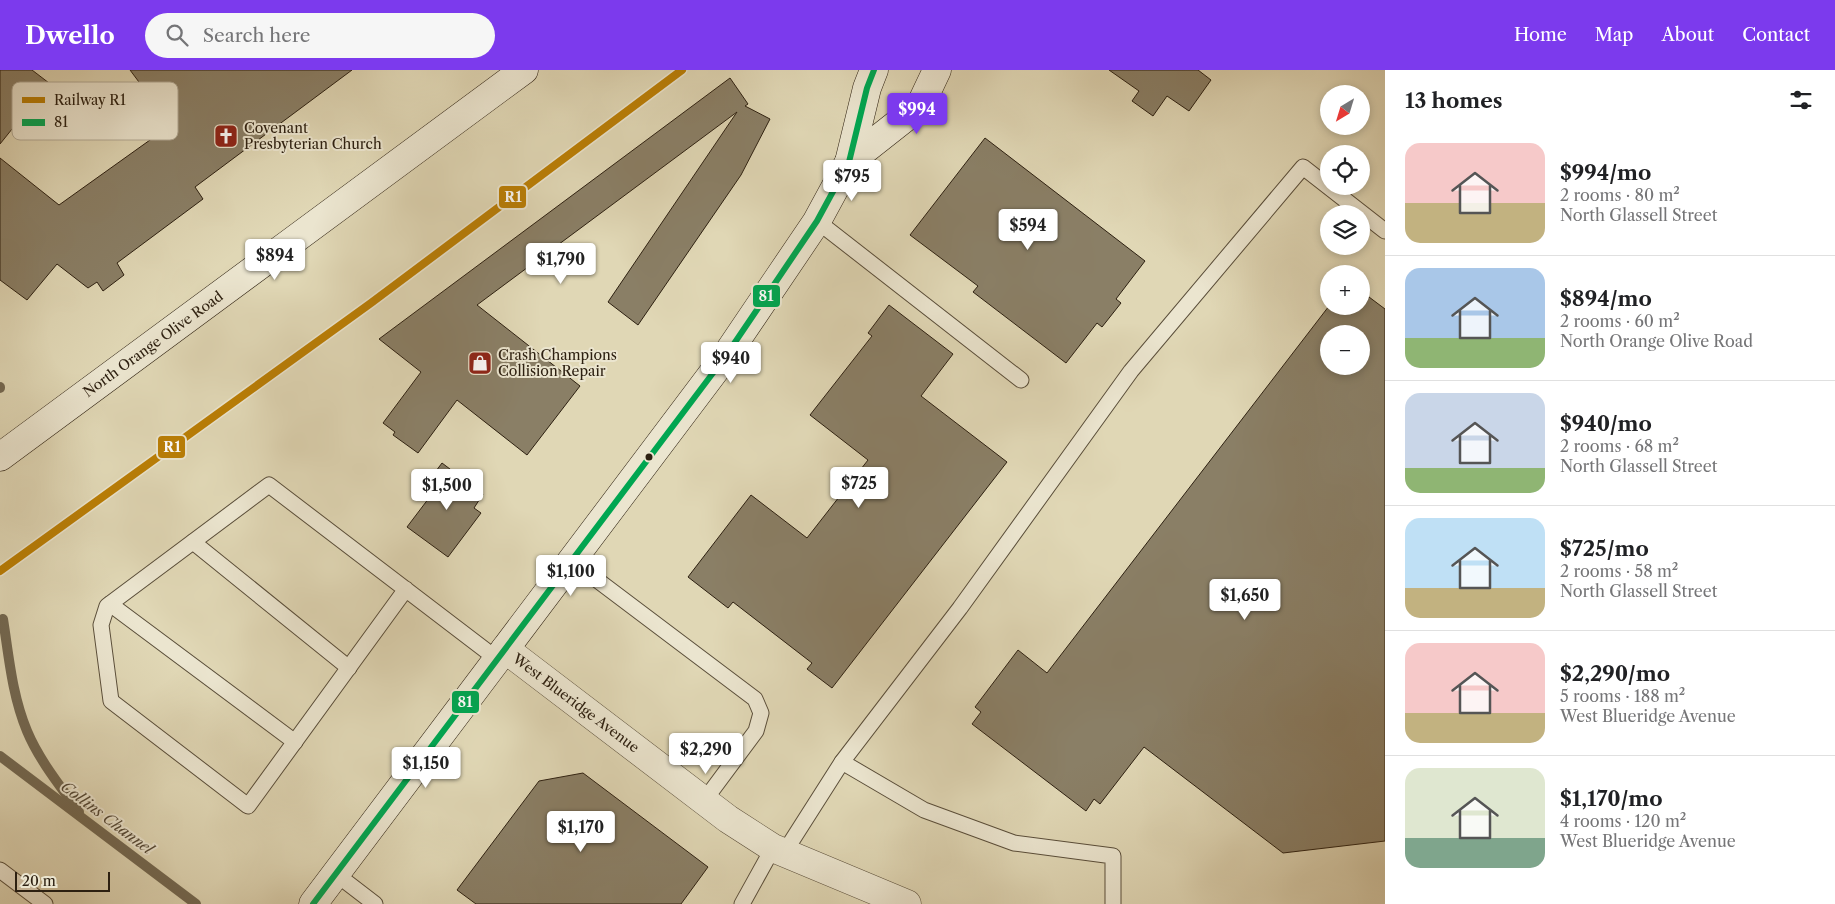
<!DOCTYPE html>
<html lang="en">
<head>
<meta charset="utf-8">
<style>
	body { margin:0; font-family:"Libre Caslon Text",serif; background:#f6f6f6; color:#202124; height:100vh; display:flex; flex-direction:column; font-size:19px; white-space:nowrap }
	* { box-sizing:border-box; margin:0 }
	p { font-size:16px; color:#757577 }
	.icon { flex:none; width:28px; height:28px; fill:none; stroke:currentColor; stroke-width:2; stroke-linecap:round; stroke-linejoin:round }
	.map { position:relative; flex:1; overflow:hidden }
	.sheet { display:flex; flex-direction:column; background:#fff; width:450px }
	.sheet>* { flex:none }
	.needle { width:32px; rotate:218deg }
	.fabs { position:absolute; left:1320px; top:15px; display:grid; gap:10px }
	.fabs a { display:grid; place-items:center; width:50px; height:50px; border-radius:50%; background:#fff; box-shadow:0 2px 8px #0003; font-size:25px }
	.scale { position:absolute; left:15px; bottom:12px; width:95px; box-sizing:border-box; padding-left:5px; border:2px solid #2d2011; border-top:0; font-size:14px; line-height:18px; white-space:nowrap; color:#2d2011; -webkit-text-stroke:4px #ebe5cf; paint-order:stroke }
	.price { position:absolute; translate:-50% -42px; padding:0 11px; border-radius:5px; background:#fff; color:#222; font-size:16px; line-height:32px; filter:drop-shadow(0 1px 2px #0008) }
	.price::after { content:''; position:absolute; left:50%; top:30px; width:15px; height:11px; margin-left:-8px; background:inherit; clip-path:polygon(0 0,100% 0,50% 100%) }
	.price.selected { background:#7c3aed; color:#fff }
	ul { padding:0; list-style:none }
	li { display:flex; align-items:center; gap:15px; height:125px; padding:0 20px }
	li+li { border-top:1px solid #e0e0e0 }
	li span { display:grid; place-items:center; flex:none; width:140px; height:100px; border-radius:15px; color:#555 }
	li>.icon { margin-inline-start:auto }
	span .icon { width:60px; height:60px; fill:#fffc; stroke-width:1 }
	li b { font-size:21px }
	h2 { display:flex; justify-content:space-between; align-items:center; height:60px; padding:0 20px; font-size:21px }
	header { display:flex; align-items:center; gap:30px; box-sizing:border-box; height:70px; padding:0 25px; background:#7c3aed; color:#fff }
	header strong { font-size:24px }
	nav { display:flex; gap:28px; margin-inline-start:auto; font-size:18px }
	.search { width:350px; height:45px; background:#f6f6f6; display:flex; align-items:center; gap:12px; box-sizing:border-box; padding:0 18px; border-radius:28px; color:#757577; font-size:19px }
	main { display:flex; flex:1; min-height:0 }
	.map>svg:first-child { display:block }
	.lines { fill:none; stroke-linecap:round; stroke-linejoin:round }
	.stream { stroke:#746952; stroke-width:10 }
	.building { fill:#8a7f66; stroke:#2d2011; fill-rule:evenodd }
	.lane-casing { stroke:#5a4e3a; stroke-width:17 }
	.street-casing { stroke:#5a4e3a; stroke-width:29 }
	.secondary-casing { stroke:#2d2011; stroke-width:29 }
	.lane { stroke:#ebe5cf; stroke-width:15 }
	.street { stroke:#ebe5cf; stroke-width:28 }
	.secondary { stroke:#ebe5cf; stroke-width:28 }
	.bus-1-casing { stroke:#ebe5cf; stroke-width:10 }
	.bus-1 { stroke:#00a651; stroke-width:6 }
	.rail-1-casing { stroke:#ebe5cf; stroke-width:11 }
	.rail-1 { stroke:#ba7e05; stroke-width:8 }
	.bus-dot { fill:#2d2011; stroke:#ebe5cf; stroke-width:2 }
	.labels { text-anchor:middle; stroke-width:4; stroke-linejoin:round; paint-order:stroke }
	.poi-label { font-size:14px; fill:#2d2011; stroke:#ebe5cf; text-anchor:start }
	.street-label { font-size:14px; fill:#2d2011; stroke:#ebe5cf }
	.water-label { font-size:15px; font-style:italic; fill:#564a37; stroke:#ebe5cf }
	.key { fill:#ebe5cf; stroke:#b2aa96; stroke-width:1 }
	.key-label { font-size:14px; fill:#2d2011 }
	.line-badge { stroke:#ebe5cf; stroke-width:2 }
	.badge-label { font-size:14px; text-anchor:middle; font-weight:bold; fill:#fff }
</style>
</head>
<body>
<header>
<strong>Dwello</strong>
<div class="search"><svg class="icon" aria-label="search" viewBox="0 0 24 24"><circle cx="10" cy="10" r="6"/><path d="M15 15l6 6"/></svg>Search here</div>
<nav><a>Home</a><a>Map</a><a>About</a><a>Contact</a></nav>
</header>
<main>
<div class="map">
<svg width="1385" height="834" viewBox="0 0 1385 834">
	<rect width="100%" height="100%" fill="#e0d7b5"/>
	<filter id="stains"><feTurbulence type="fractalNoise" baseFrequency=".004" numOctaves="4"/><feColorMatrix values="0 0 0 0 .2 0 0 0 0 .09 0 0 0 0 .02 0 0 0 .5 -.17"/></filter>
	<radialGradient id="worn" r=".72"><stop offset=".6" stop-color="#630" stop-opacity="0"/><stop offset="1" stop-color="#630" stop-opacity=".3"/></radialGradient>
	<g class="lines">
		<g class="stream">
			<path d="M0,317V318"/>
			<path d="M3,549C9,587 12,625 27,661C39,690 61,717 79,742"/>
			<path d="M0,686L196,834"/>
		</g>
	</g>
	<g class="building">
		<path d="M0,0H32L49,13L0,74Z"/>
		<path d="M130,0H352L195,117L203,129L117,193L124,205L103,221L97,212L88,218L57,194L27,230L0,210V88L59,135L171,55Z"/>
		<path d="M1109,0H1198L1211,10L1189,41L1167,26L1153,46L1132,31L1139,21Z"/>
		<path d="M730,8L748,34L745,36L770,49L741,105L638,255L608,232L737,42L477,235L580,316L527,385L457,330L418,383L393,365L395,362L383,353L421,302L379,269Z"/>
		<path d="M985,68L1145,191L1116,229L1121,233L1102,257L1097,253L1066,293L973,222L978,216L910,165Z"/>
		<path d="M1361,221L1385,239V771L1283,783L1144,677L1100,734L1094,729L1086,741L972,654L981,642L975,637L1018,580L1047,603L1329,236H1361ZM1329,264H1361V296H1329Z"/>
		<path d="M889,235L953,284L921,326L1007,392L832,618L807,599L812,593L733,532L728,538L688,507L751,425L807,468L868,390L810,345L872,266L868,263Z"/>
		<path d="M442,393L483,424L474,438L481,443L448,487L407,457L432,424L424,417Z"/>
		<path d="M583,703L708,797L681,834H476L457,820L539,711Z"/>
	</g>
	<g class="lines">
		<g class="lane-casing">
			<g id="lane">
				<path d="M817,151L1021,310"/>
				<path d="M193,472L349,598"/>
				<path d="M572,491L755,629L761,643L756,661L704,731"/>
				<path d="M406,519L248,736L111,631L101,555L107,536L269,415L497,589"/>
				<path d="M110,534L295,672"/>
				<path d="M842,692L960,538L1131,301L1303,97L1385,161"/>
				<path d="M784,783L842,692L924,740L1014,773L1113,786V834"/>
				<path d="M0,800L45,834"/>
				<path d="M336,804L375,834"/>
				<path d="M742,834L773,778"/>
			</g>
		</g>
		<g class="street-casing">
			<path id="street" d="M505,579L728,749L773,778L907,834"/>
		</g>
		<g class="secondary-casing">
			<g id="secondary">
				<path d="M849,92L920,36L937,0"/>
				<path d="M0,387L524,0"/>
				<path d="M313,834L725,287L817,151L849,92L867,18L874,0"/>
			</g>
		</g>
		<use href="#lane" class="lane"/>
		<use href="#street" class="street"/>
		<use href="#secondary" class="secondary"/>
		<g class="bus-1-casing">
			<path id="bus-1" d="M313,834L725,287L817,151L849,92L867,18L874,0"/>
		</g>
		<use href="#bus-1" class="bus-1"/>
		<g class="rail-1-casing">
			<path id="rail-1" d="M0,501L371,233L682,0"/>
		</g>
		<use href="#rail-1" class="rail-1"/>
	</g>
	<defs>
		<g id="church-square" transform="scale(1.25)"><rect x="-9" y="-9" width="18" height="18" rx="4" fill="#8f2418" stroke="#ebe5cf"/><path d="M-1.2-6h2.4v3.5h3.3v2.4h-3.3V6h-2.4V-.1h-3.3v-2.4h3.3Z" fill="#fff"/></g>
		<g id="shop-square" transform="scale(1.25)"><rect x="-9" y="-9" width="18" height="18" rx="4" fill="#8f2418" stroke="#ebe5cf"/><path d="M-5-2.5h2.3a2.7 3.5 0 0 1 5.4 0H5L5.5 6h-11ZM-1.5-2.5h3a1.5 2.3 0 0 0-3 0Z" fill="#fff"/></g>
	</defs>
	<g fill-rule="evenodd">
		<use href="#church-square" x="226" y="66"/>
		<use href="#shop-square" x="480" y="293"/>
	</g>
	<circle class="bus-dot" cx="649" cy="387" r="4.5"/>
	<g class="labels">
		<g class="poi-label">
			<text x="244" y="63">Covenant<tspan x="244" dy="16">Presbyterian Church</tspan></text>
			<text x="498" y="290">Crash Champions<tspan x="498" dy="16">Collision Repair</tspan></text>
		</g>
		<g class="street-label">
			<text transform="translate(153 274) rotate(-36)" y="5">North Orange Olive Road</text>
			<text transform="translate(576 633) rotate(37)" y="5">West Blueridge Avenue</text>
		</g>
		<g class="water-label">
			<text transform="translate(107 748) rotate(37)" y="5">Collins Channel</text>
		</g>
	</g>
	<rect x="12" y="12" width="166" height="58" rx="8" class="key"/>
	<rect x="22" y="27" width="23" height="6" fill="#ba7e05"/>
	<rect x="22" y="49" width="23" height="7" fill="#00a651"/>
	<g class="key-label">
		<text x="54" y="35">Railway R1</text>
		<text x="54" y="57">81</text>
	</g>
	<g class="line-badge">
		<rect x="498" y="115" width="29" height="24" rx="5" fill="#ba7e05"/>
		<rect x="752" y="214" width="29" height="24" rx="5" fill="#00a651"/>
		<rect x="157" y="365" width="29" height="24" rx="5" fill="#ba7e05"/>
		<rect x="451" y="620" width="29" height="24" rx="5" fill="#00a651"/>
	</g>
	<g class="badge-label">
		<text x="513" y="132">R1</text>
		<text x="766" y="231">81</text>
		<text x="172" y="382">R1</text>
		<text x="465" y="637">81</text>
	</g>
	<rect width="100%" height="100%" filter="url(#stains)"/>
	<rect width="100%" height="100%" fill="url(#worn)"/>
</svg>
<div class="fabs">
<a><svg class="needle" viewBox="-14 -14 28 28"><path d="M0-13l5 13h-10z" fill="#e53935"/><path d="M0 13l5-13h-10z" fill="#757577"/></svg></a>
<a><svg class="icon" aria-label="locate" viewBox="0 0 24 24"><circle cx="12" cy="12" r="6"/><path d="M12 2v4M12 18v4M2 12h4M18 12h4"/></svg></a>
<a><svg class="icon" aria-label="layers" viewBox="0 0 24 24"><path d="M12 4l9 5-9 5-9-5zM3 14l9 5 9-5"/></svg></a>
<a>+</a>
<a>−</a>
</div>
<div class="scale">20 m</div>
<b class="price selected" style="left:917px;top:65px">$994</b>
<b class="price" style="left:852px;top:132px">$795</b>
<b class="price" style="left:1028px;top:181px">$594</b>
<b class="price" style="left:275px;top:211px">$894</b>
<b class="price" style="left:561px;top:215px">$1,790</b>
<b class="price" style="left:731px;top:314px">$940</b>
<b class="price" style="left:859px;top:439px">$725</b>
<b class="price" style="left:447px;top:441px">$1,500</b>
<b class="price" style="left:571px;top:527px">$1,100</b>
<b class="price" style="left:1245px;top:551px">$1,650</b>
<b class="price" style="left:706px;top:705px">$2,290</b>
<b class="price" style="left:426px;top:719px">$1,150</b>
<b class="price" style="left:581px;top:783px">$1,170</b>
</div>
<section class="sheet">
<h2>13 homes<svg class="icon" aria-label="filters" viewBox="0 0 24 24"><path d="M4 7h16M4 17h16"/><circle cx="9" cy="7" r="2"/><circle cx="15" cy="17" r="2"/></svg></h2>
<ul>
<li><span style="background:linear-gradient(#f6c9c9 60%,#c2b280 0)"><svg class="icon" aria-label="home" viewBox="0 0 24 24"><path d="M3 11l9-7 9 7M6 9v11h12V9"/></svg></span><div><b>$994/mo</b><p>2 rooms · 80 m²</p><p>North Glassell Street</p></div></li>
<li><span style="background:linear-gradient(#a9c7e8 70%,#8fb573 0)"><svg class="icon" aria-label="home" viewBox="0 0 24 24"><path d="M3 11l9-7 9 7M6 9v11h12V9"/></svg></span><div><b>$894/mo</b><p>2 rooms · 60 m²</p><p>North Orange Olive Road</p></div></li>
<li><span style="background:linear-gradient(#c9d6e8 75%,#8fb573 0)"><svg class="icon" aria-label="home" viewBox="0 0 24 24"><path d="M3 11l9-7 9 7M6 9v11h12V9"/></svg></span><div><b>$940/mo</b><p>2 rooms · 68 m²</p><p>North Glassell Street</p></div></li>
<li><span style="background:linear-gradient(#bfe0f5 70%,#c2b280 0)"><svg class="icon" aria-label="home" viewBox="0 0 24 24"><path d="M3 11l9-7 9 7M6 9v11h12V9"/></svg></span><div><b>$725/mo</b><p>2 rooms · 58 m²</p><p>North Glassell Street</p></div></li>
<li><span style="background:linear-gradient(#f6c9c9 70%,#c2b280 0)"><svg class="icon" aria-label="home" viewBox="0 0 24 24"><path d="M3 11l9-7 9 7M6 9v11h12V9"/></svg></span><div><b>$2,290/mo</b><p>5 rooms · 188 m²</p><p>West Blueridge Avenue</p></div></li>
<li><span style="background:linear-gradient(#dfe7d0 70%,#7fa58c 0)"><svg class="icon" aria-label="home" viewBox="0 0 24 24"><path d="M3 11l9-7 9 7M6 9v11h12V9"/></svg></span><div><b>$1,170/mo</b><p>4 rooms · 120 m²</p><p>West Blueridge Avenue</p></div></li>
</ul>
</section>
</main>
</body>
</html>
